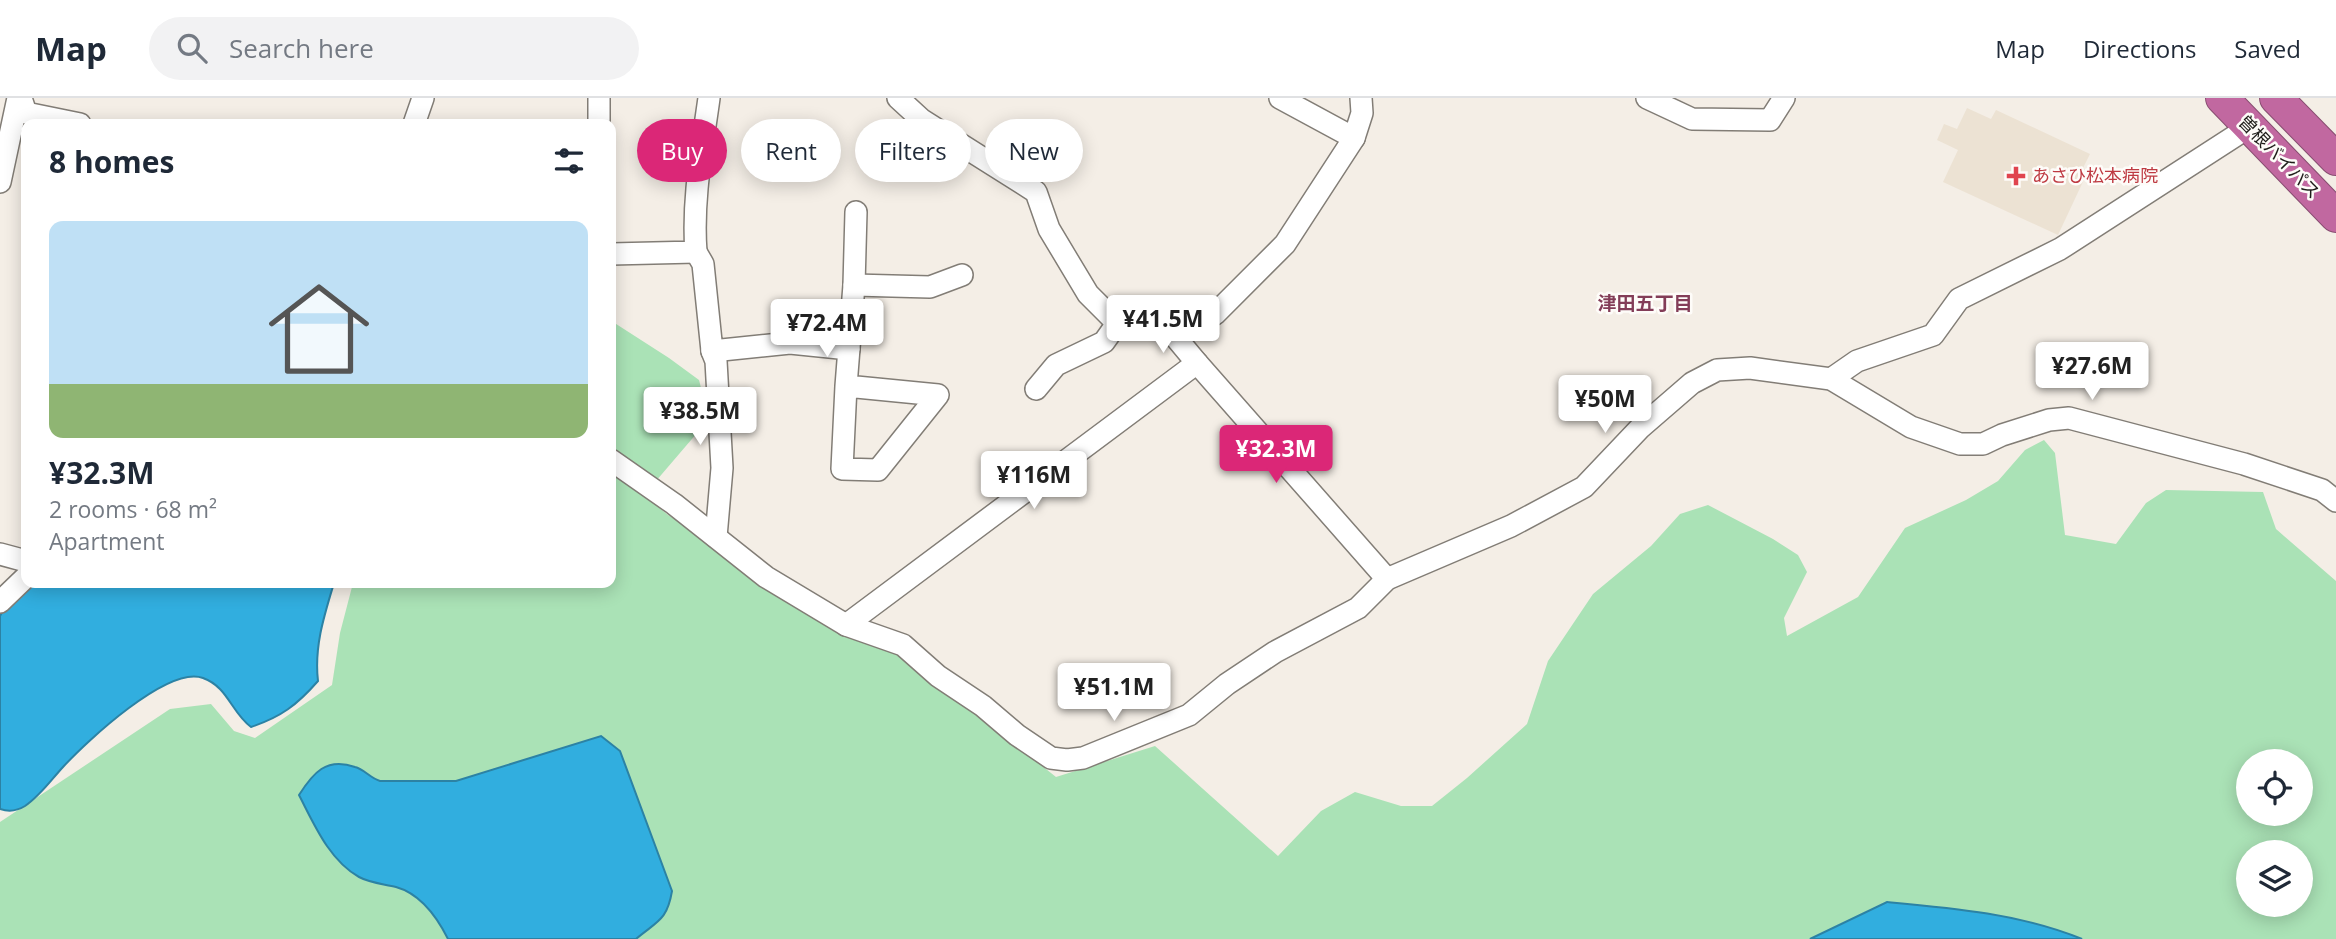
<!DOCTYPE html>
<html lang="en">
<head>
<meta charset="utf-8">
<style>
	body { margin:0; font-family:"Open Sans","Noto Sans JP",sans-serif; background:#f2f2f3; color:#1f2937; height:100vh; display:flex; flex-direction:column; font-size:26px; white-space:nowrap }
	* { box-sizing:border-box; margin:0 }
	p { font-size:23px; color:#747a83 }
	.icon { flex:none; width:38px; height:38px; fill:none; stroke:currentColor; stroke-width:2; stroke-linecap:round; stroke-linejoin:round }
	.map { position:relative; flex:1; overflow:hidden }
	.panel { position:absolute; left:21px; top:21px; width:595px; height:469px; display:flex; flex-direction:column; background:#fff; border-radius:14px; box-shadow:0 4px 18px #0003 }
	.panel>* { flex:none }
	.top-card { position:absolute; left:637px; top:21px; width:665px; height:63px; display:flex; gap:14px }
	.fabs { position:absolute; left:2236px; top:651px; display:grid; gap:14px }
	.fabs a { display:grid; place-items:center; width:77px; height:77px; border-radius:50%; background:#fff; box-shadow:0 4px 18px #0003; font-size:35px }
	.price { position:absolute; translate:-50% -60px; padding:0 16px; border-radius:7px; background:#fff; color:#222; font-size:23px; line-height:46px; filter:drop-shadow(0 2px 4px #0008) }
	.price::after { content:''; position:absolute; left:50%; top:42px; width:21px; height:16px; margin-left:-10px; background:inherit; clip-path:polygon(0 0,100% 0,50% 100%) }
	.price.active { background:#db2777; color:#fff }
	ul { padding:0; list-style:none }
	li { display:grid; align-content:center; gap:14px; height:371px; padding:0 28px }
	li+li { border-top:2px solid #e0e1e3 }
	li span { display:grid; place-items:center; height:217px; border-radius:14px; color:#555 }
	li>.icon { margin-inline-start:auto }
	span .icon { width:126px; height:126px; fill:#fffc; stroke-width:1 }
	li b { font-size:30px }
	h2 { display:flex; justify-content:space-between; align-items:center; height:84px; padding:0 28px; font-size:30px }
	.pill { padding:0 24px; border-radius:32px; background:#fff; box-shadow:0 4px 18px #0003; font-size:24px; line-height:63px }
	.pill.active { background:#db2777; color:#fff }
	header { display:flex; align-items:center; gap:42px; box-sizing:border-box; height:98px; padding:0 35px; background:#fff; border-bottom:2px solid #e0e1e3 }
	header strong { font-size:33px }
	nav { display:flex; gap:38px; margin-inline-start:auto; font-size:24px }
	.search { width:490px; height:63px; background:#f2f2f3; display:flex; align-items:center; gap:18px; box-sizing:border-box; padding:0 24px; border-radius:38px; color:#747a83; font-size:26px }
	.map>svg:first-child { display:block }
	.built { fill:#ece2d3 }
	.green { fill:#aae2b6; fill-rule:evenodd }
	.water { fill:#31aedf; stroke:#2c82a4; stroke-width:2 }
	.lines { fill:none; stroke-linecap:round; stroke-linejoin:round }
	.minor-casing { stroke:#827d76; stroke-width:24 }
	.highway-casing { stroke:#884e71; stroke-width:34 }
	.minor { stroke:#fff; stroke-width:21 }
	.highway { stroke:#c168a0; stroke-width:32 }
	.health-dot { fill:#e0444e; stroke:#fefcf9; stroke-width:2.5 }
	.labels { text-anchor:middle; stroke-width:5; stroke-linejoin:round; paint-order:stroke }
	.street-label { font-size:18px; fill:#1f1d1a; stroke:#fefcf9 }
	.health-label { font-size:18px; fill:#be3a42; stroke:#fefcf9; text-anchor:start }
	.neighbourhood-label { font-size:19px; font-weight:bold; fill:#833d58; stroke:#fefcf9 }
</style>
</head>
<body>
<header>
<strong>Map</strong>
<div class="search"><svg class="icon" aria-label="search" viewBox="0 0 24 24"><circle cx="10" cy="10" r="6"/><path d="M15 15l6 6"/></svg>Search here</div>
<nav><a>Map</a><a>Directions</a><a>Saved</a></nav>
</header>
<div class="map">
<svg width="2336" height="841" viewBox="0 0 2336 841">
	<rect width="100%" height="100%" fill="#f4eee6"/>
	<path class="built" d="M1967,10L1991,21L1996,12L2090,56L2083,70L2088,73L2058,137L1943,84L1958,52L1937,42L1944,26L1957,31Z"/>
	<path class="green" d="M613,224L669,260L699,282L709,321L644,397L668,417L717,447L756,474L781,501L899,554L1056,679L1155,648L1278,758L1321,713L1355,694L1401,708H1432L1467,680L1527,626L1548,563L1593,496L1651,448L1680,416L1708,407L1773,441L1798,457L1807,474L1784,520L1787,538L1858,499L1905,430L1966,402L1998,383L2025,352L2044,342L2055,355L2065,437L2116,446L2146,405L2166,392L2263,394L2276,431L2336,483V841H0V724L170,611L211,606L234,633L255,640L332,587L340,535L353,485H611V226ZM2249,663H2301V716H2249ZM2249,754H2301V807H2249Z"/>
	<g class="water">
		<path d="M33,485H334C324,518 314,549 318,583C297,607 281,619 251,629C231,614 228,589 203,580C168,567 86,644 63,669C51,682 40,698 25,708C17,713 9,714 0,711V518L7,505Z"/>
		<path d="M601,638L620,653L672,793C667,823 657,823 636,841H448C437,819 421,796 396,789C384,786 370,785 359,779C329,762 314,726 299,697C313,675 326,659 355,669C364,671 370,680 380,683H456Z"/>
		<path d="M1887,804C1953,810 2021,816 2082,841H1810Z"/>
	</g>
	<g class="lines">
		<g class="minor-casing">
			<g id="minor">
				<path d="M21,0L26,15L80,26"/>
				<path d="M898,0L922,22L1036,94L1049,131L1088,196L1111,219L1162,223L1215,216L1285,146L1354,40L1362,15L1361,0"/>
				<path d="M1280,0L1354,40"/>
				<path d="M1647,0L1692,21L1770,22L1784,0"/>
				<path d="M414,26L423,0"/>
				<path d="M599,26V0"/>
				<path d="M0,84L18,0"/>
				<path d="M696,154L703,166L712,253L790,245L849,251"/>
				<path d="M611,156L696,154C692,103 702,51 709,0"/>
				<path d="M854,187L930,189L962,177"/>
				<path d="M1162,223L1197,265L1387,481"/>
				<path d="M712,253L716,263L722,370L716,439"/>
				<path d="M1831,281L1857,263L1933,237L1959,201L2060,151L2249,29"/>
				<path d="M846,288L842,371L878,372L938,297L846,288L854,187L856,114"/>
				<path d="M1036,291L1056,267L1104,244L1121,220"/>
				<path d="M611,362L674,406L766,479L846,527L903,547L938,578L983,608L1017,637L1051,660L1067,662L1083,660L1189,617L1227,586L1275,554L1358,510L1387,481L1511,428L1584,389L1640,330L1692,285L1717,272L1750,270L1831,281L1911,329L1960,346H1983L2002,337L2049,322L2069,320L2244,366L2322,392L2336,403"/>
				<path d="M0,456L26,463"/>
				<path d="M0,504L26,479"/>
				<path d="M846,527L1197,265"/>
			</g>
		</g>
		<g class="highway-casing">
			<g id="highway">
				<path d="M2222,0L2336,118"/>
				<path d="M2276,0L2336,61"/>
			</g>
		</g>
		<use href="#minor" class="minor"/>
		<use href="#highway" class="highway"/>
	</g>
	<path class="health-dot" d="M2012.5 67.5h7v7h7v7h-7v7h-7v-7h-7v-7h7z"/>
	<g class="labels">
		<g class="street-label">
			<text transform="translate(2279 59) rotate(46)" y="6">曽根バイパス</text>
		</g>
		<g class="health-label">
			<text x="2032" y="84">あさひ松本病院</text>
		</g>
		<g class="neighbourhood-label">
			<text x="1645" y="212">津田五丁目</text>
		</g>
	</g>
</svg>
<div class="fabs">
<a><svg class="icon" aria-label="locate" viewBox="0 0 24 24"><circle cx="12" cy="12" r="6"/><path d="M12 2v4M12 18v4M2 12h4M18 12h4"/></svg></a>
<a><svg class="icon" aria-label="layers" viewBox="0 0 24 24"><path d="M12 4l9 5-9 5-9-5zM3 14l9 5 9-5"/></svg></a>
</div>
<b class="price" style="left:1163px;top:257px">¥41.5M</b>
<b class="price" style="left:827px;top:261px">¥72.4M</b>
<b class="price" style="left:2092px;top:304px">¥27.6M</b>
<b class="price" style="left:1605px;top:337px">¥50M</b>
<b class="price" style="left:700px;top:349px">¥38.5M</b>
<b class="price active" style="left:1276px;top:387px">¥32.3M</b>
<b class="price" style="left:1034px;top:413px">¥116M</b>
<b class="price" style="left:1114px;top:625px">¥51.1M</b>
<div class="top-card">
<a class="pill active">Buy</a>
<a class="pill">Rent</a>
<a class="pill">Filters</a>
<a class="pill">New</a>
</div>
<section class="panel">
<h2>8 homes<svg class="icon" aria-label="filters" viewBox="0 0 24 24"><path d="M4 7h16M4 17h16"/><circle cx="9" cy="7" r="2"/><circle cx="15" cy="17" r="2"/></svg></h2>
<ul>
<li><span style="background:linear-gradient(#bfe0f5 75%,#8fb573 0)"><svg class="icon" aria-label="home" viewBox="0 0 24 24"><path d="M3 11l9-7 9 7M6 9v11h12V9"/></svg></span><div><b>¥32.3M</b><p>2 rooms · 68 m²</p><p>Apartment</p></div></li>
</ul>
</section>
</div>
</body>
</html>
